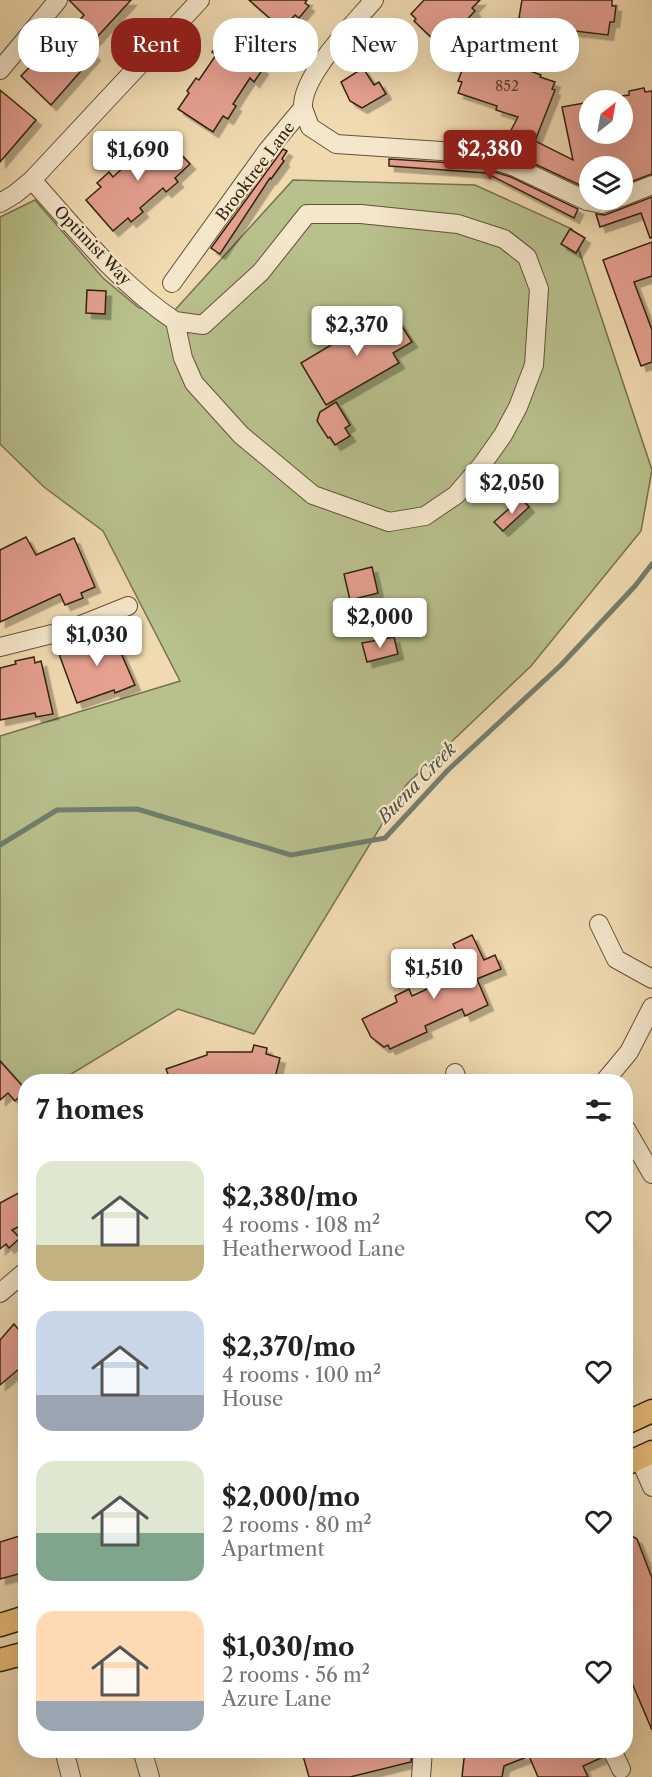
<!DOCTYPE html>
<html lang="en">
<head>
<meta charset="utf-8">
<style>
	body { margin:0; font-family:"Libre Caslon Text",serif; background:#f2f2f2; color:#222; height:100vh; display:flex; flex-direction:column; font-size:22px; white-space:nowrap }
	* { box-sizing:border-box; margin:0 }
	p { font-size:20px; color:#767676 }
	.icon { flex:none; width:33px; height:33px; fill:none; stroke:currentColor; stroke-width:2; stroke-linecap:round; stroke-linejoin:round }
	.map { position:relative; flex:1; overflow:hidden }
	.drawer { position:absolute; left:18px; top:1074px; width:615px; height:684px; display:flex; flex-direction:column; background:#fff; border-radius:24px; box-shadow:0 6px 24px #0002 }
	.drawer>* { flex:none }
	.banner { position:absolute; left:18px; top:18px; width:616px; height:54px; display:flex; gap:12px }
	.needle { width:39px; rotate:31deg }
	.fabs { position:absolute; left:579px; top:90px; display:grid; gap:12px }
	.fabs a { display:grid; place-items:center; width:54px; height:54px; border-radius:50%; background:#fff; box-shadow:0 6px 24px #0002; font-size:30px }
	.price { position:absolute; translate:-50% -51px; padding:0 14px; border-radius:6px; background:#fff; color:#222; font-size:20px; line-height:39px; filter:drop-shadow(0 2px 3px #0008) }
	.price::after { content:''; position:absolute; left:50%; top:36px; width:18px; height:14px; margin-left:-9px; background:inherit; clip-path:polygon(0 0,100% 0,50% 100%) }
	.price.on { background:#8f2418; color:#fff }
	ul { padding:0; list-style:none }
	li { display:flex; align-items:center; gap:18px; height:150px; padding:0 18px }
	li span { display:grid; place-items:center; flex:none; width:168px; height:120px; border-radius:18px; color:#555 }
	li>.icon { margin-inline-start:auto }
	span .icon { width:72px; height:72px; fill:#fffc; stroke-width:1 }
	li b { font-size:26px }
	h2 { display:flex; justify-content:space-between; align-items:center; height:72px; padding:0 18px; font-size:26px }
	.tag { padding:0 21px; border-radius:24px; background:#fff; box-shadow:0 6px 24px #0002; font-size:21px; line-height:54px }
	.tag.on { background:#8f2418; color:#fff }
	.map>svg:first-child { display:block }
	.green { fill:#b8c08c; stroke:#76724e; stroke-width:1.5 }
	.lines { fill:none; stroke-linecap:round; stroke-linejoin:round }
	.stream { stroke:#727e6e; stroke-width:5 }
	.building { fill:#e5a090; stroke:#352310; stroke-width:1.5; filter:url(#shadow) }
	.minor-casing { stroke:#645138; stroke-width:20 }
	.major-casing { stroke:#352310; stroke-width:25 }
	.minor { stroke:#f5e7cc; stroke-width:18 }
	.major { stroke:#e8bd78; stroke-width:22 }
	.labels { text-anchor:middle; stroke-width:4.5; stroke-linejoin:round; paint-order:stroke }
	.number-label { font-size:14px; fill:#614230 }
	.street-label { font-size:16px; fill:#352310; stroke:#f5e7cc }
	.water-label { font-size:18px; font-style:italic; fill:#53513f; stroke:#f5e7cc }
</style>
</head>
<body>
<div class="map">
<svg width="652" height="1777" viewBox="0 0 652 1777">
	<defs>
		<filter id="shadow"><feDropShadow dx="5.5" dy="5.5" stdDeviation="0" flood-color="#0004"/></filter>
	</defs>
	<rect width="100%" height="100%" fill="#f0dab0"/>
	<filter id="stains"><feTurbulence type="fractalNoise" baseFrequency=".00333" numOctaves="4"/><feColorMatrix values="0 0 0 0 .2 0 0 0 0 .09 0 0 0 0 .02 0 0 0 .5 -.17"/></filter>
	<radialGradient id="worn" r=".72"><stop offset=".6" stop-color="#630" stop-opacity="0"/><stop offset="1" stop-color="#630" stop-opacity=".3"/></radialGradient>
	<path class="green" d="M293,180L475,185L572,229L652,470L641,531L531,666L406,785L254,1034L178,1009L60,1081L26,1082L25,1094L0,1060V736L180,681L103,531L44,487L0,444V217L35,200L103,278L139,308L174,311Z"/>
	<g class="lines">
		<path class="stream" d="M0,845L57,810L137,809L291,855L385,838L448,770L561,665L635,586L652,564"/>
	</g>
	<g class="building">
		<path d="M69,0H131L87,48L95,55L51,105L21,76L48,48L44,45L57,30L65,37L84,15Z"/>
		<path d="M249,0H307L305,3L309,6L299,18L295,15L282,29Z"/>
		<path d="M424,0H480L472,8L475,11L453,34L452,32L441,43L435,38L433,39L414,21L416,19L411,14Z"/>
		<path d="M522,0H612V6H616L614,22H610L608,35L567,30L566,34L536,31V27L521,25L522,19L519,18Z"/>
		<path d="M236,26L270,49L259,66L263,69L254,82L250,78L233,104L236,106L228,119L223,116L213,132L178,109L189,93L187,91L196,78L199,80L216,55L212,52L221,39L225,42Z"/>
		<path d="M471,54L510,68L511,64L541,75L540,77L555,82L552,89L555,90L535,141L573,160L562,107L590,102V134H622V96L629,95V91L644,88L645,92L652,91V174L622,185V166H590V176L584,187L520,157L500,151L518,117L496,110L497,106L458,93L462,82L458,81L464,65L467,66Z"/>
		<path d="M363,68L374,85L379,82L386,94L362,108L350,101L341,82Z"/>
		<path d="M0,90L36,120L0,162Z"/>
		<path d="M162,134L190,164L175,178L178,182L166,192L163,188L140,208L143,212L131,222L128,218L113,231L86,200L101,187L97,183L109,172L113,177L136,156L133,153L144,143L146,144L151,140L153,142Z"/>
		<path d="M283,149L287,151L282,159L284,161L271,179L270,178L220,254L211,248Z"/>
		<path d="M389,159L469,164L511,177L578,209L574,218L486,173L389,166Z"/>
		<path d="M652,197V238H650L641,213L600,227L596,214L605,215Z"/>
		<path d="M570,229L585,238L576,253L561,244Z"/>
		<path d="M652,242V276L634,282L652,330V362L641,366L603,260Z"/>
		<path d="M87,290L106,291L105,314L86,313Z"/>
		<path d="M391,309L412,342L393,353L399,363L326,405L301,363Z"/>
		<path d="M336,402L350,425L345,428L350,436L335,445L330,437L328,438L317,421L320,412Z"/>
		<path d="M521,498L529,507L503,531L494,522Z"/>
		<path d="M26,537L36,555L74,538L95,587L81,593L83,598L65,605L60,594L0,622V550Z"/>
		<path d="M372,567L378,593L350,600L344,574Z"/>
		<path d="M112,627L120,643L117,644L135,685L115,693L114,690L77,703L59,654L97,640L95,634Z"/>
		<path d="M394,637L398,654L367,662L362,643Z"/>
		<path d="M34,657L35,663L41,661L53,714L36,717L35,713L0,720V668L16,664L15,661Z"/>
		<path d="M472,935L484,960L495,955L501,969L477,979L488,1005L465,1016L462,1009L425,1026L427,1032L390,1049L388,1045L384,1047L371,1037L362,1019L397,1002L395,996L409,989L412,996L466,971L453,944Z"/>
		<path d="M254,1045L267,1048L266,1054L280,1058L274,1082H171L166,1069L207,1055V1052H252Z"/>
		<path d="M0,1061L26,1090L15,1101L8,1093L0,1100Z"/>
		<path d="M26,1189V1223L12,1230L20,1238L9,1248L6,1244L0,1249V1203Z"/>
		<path d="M26,1322V1363L0,1385V1340L14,1324L18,1329Z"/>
		<path d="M626,1532L637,1539L652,1578V1730L626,1669Z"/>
		<path d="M26,1534V1572L0,1579V1542Z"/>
		<path d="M306,1750H412L411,1762L350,1777H309L303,1756L307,1754Z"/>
		<path d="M465,1750H495L528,1755L526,1750H601L603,1757L583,1766L588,1777H538L529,1756L504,1766L502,1777H462Z"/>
	</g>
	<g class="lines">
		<g class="minor-casing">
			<g id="minor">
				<path d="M0,70L58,0"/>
				<path d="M303,108L310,127L336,144L471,153L515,167L587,201L602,204L615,200"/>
				<path d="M32,180C76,229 119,284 175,321L183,358L194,383L241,435L313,495L389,522L425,516L456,495L481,466L503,435L518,407L534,365L539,289L527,257L504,239L458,224L361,214H307L261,272L203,325L175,321"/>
				<path d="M622,197L652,185"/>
				<path d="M0,203L15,194L32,180L200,0"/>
				<path d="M172,283L267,151L303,108C301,76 353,25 374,0"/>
				<path d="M0,647L68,630L128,606"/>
				<path d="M599,924L616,959L652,979"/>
				<path d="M455,1073L458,1082"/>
				<path d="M604,1082L629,1052L652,1007"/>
				<path d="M626,1129L652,1174"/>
				<path d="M0,1293L26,1271"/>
				<path d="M639,1457L652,1487"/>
				<path d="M64,1750L71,1777"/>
				<path d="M142,1750L150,1777"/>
				<path d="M612,1750L621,1769"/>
				<path d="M421,1777L423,1750"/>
			</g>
		</g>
		<g class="major-casing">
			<g id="major">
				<path d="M626,1423L652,1411"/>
				<path d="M626,1464L652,1452"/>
				<path d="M0,1625L26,1617"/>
				<path d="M0,1660L26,1653"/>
			</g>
		</g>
		<use href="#minor" class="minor"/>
		<use href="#major" class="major"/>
	</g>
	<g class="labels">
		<g class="number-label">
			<text x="507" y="91">852</text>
		</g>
		<g class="street-label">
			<text transform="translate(255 171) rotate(-53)" y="6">Brooktree Lane</text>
			<text transform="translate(93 245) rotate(46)" y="6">Optimist Way</text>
		</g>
		<g class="water-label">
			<text transform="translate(417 783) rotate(-46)" y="6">Buena Creek</text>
		</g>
	</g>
	<rect width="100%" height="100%" filter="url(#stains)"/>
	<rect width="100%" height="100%" fill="url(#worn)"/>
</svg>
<div class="fabs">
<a><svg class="needle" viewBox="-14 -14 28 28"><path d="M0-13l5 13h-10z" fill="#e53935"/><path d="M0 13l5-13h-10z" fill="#767676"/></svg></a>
<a><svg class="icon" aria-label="layers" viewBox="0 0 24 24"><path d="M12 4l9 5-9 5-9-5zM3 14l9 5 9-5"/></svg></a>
</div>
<b class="price on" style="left:490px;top:181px">$2,380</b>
<b class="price" style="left:138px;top:182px">$1,690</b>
<b class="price" style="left:357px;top:357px">$2,370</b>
<b class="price" style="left:512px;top:515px">$2,050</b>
<b class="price" style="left:380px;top:649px">$2,000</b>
<b class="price" style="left:97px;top:667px">$1,030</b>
<b class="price" style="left:434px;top:1000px">$1,510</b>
<div class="banner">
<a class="tag">Buy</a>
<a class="tag on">Rent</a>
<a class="tag">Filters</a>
<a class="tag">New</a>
<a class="tag">Apartment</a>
</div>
<section class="drawer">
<h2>7 homes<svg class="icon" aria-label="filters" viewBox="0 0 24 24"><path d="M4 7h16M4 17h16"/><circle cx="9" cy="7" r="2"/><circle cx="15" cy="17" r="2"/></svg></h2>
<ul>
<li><span style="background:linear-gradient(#dfe7d0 70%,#c2b280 0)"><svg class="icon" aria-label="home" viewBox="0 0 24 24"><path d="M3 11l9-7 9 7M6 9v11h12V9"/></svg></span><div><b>$2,380/mo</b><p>4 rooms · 108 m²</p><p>Heatherwood Lane</p></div><svg class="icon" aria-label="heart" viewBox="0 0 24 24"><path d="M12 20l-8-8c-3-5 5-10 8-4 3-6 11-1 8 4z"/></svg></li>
<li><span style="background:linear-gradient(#c9d6e8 70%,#9aa5b1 0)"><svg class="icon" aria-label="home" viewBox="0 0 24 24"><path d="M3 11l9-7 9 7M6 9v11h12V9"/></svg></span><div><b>$2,370/mo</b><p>4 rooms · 100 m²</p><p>House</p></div><svg class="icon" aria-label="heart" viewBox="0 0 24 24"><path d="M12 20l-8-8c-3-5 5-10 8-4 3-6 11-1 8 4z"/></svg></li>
<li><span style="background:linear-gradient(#dfe7d0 60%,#7fa58c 0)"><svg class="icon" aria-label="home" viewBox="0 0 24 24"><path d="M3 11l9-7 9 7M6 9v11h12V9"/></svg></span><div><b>$2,000/mo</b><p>2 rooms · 80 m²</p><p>Apartment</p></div><svg class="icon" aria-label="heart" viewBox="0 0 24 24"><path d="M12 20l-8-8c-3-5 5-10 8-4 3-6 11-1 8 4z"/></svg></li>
<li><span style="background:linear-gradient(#ffd9b3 75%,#9aa5b1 0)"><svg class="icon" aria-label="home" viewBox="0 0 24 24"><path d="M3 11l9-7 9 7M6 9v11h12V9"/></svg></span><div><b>$1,030/mo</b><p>2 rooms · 56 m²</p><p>Azure Lane</p></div><svg class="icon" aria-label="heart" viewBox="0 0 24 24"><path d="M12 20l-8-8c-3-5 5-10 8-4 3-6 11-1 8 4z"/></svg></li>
</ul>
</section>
</div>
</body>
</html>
